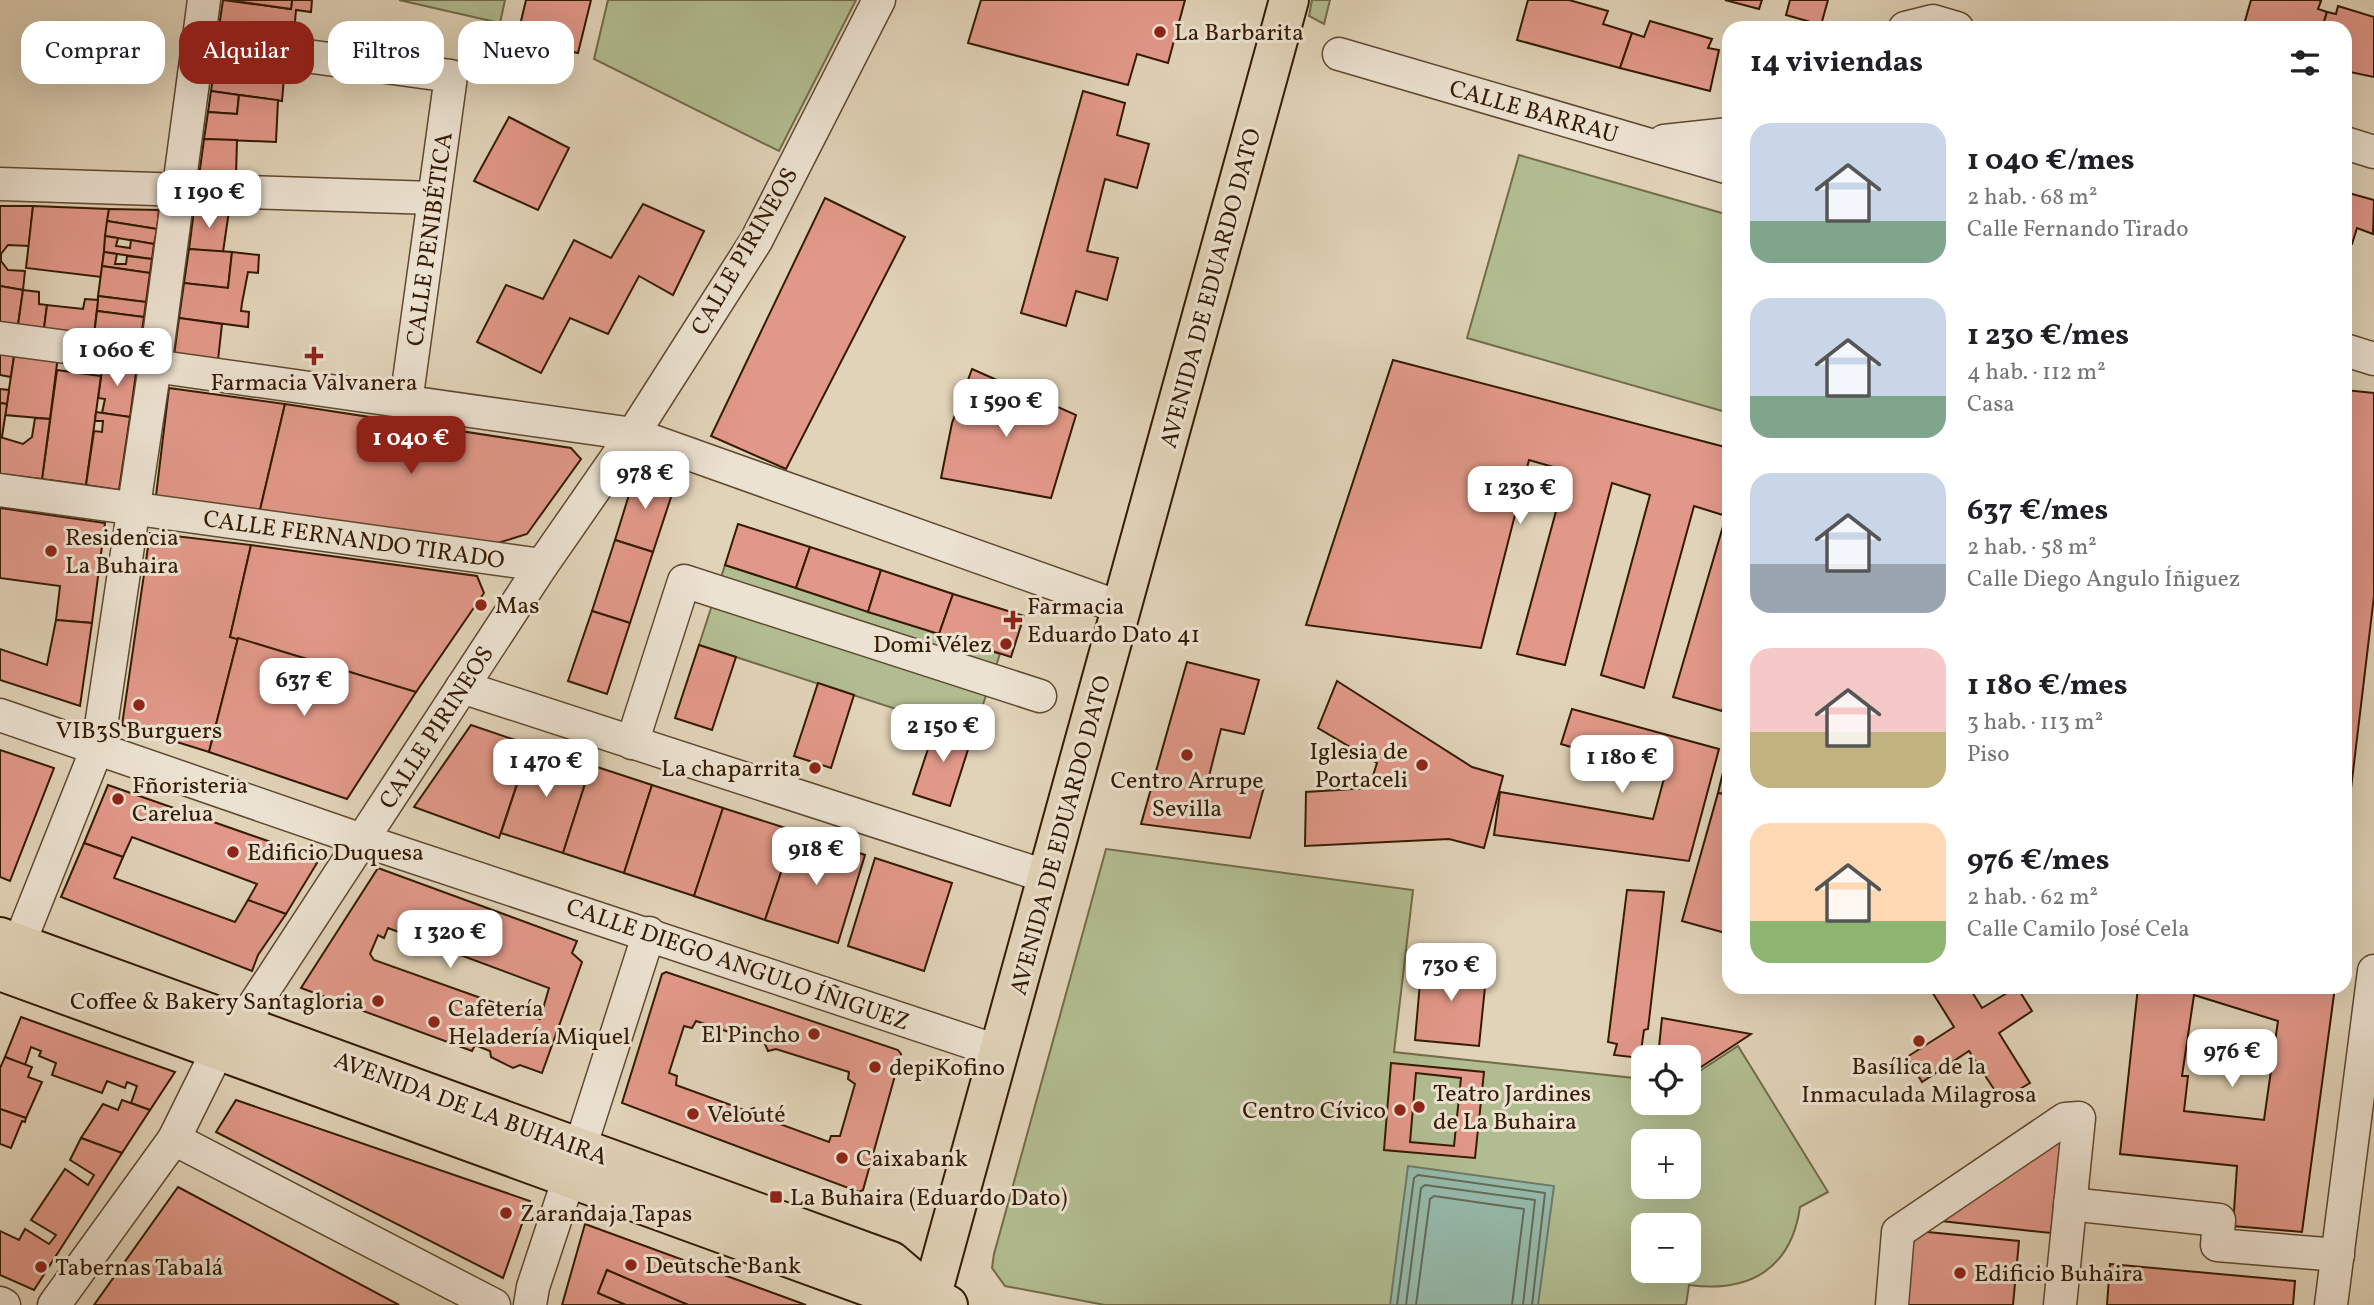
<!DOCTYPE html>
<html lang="es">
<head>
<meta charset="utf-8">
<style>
	body { margin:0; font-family:Vollkorn,serif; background:#f2f2f2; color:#202124; height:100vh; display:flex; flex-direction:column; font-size:26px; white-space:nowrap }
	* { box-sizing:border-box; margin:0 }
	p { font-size:23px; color:#757577 }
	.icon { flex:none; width:38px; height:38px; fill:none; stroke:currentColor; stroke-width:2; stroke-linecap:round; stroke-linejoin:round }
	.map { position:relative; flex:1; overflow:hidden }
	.drawer { position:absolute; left:1722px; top:21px; width:630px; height:973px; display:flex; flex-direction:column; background:#fff; border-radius:21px; box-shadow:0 7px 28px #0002 }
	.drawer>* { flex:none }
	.banner { position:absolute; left:21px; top:21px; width:665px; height:63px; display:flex; gap:14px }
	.controls { position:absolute; left:1631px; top:1045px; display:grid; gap:14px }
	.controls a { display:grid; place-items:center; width:70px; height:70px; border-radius:14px; background:#fff; box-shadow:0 7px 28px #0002; font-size:35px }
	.price { position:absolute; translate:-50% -60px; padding:0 16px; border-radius:14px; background:#fff; color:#222; font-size:23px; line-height:46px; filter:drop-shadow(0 2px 4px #0008) }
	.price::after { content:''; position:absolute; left:50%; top:42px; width:21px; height:16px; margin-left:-10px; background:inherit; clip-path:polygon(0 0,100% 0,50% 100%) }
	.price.on { background:#8f2418; color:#fff }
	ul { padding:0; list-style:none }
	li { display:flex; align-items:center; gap:21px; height:175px; padding:0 28px }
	li span { display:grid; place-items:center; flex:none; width:196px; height:140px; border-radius:21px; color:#555 }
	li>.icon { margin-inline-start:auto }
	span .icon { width:84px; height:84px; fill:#fffc; stroke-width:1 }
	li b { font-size:30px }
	h2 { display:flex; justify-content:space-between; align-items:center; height:84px; padding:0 28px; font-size:30px }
	.tag { padding:0 24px; border-radius:21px; background:#fff; box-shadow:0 7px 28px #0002; font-size:24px; line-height:63px }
	.tag.on { background:#8f2418; color:#fff }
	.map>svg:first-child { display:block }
	.green { fill:#b1bc90; stroke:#726c49; stroke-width:2; fill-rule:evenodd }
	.water { fill:#95b9aa; stroke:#6e7a67; stroke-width:2 }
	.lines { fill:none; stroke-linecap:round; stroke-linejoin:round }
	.shore { stroke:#646a56; stroke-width:2 }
	.building { fill:#e29889; stroke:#341b02; stroke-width:2; fill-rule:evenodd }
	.minor-casing { stroke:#5f4930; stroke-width:35 }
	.major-casing { stroke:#341b02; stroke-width:42 }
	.minor { stroke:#ece2d1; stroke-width:32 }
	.major { stroke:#e1d3b8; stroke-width:38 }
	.poi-dot { fill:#8f2418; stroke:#ece2d1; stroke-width:2.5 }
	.labels { text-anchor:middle; stroke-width:6; stroke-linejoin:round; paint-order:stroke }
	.poi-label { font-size:24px; fill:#341b02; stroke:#ece2d1; text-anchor:start }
	.street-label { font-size:24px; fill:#341b02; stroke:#ece2d1 }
</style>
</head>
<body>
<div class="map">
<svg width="2374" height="1305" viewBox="0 0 2374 1305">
	<rect width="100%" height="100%" fill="#e1d3b8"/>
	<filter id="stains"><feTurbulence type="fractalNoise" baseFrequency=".00286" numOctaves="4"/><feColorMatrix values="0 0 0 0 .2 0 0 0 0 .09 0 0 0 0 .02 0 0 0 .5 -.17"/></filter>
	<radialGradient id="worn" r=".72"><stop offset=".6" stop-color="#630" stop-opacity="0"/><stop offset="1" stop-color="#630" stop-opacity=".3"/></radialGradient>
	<g class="green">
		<path d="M399,0H505L500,23Z"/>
		<path d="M608,0H856L779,151L594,59Z"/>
		<path d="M1312,0H1330L1324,24L1309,16Z"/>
		<path d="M1519,155L1729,215V413L1467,338Z"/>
		<path d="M725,565L1000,654L973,734L699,645Z"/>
		<path d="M1106,849L1413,890L1394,1052L1643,1079V1102H1689V1078L1738,1046L1828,1192L1800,1207C1791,1270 1748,1293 1689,1285L1686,1305H1105L1005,1286L992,1268L994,1254ZM1643,1141H1689V1186H1643ZM1643,1225H1689V1270H1643Z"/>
	</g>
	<path class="water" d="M1408,1166L1554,1186L1538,1305H1390Z"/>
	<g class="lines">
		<g class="shore">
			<path d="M1397,1305L1414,1178L1418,1175L1545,1193L1532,1305"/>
			<path d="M1406,1305L1421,1188L1425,1185L1535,1200L1523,1305"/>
			<path d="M1416,1305L1430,1199L1434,1196L1524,1209L1512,1305"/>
		</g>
	</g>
	<g class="building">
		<path d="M223,0L291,9L292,0H312L311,12L296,10L293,45L218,34Z"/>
		<path d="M227,0H292L291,9Z"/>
		<path d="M526,0H591L578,53L555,48L550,67L512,59Z"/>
		<path d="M981,0H1185L1168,63L1137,54L1128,85L968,43Z"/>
		<path d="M1528,0H1569L1608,11L1603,24L1632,33L1620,68L1517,40Z"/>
		<path d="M1725,0H1762L1759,9Z"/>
		<path d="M1790,0H1828L1821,25L1786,15Z"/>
		<path d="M2251,0H2318L2321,1L2318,9L2327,12L2322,28H2243Z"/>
		<path d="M2338,6L2374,17V77L2345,71V28H2322L2327,12L2336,14Z"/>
		<path d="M1650,21L1712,39L1708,48L1719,50L1710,91L1620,68L1632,33L1644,37Z"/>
		<path d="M216,56L285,65L282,101L211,91Z"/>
		<path d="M211,91L239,95L237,114L208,112Z"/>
		<path d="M1083,91L1125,103L1117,135L1149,144L1137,188L1105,179L1087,251L1118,258L1107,300L1076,291L1066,326L1021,313Z"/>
		<path d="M239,95L278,100L276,142L204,139L208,112L237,114Z"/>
		<path d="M509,117L569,148L538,210L474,181Z"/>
		<path d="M204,139L237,140L236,176H199Z"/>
		<path d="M2345,192L2374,200L2373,234L2357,228L2352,244L2345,242Z"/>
		<path d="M825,198L905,237L786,469L711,436Z"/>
		<path d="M643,204L704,231L673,295L639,276L608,334L570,318L541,373L477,342L506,285L543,299L574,240L611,258Z"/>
		<path d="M0,206H33L29,246L8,245L1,254V261L8,270L25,271L23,290L0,286Z"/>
		<path d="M33,206L109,209L101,277L26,268Z"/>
		<path d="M109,209L159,210L157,229L107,221Z"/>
		<path d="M194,210L229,211L223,252L189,249Z"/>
		<path d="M107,221L157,229L154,244L105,236Z"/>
		<path d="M105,236L118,238L116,246L130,248L131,240L154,244L152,259L104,252Z"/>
		<path d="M189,249L232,252L228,288L184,283Z"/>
		<path d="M104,252L117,254L115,264H126L127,256L152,259L150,273L102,266Z"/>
		<path d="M232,252L259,255L258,273L248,272L242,303L241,311L249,312L248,327L179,318L184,283L228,288Z"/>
		<path d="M102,266L150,273L146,302L98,296Z"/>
		<path d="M0,286L23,290L17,332L0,330Z"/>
		<path d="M23,290L39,292V304L47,305L43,336L17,332Z"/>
		<path d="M98,296L146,302L144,317L97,311Z"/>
		<path d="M85,299L98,300L93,343L43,336L47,305L83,309Z"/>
		<path d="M97,311L144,317L139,350L93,343Z"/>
		<path d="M179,318L222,324L218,360L174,355Z"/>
		<path d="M0,348L15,350L11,377L0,375Z"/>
		<path d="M15,350L58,356L50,419L5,415Z"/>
		<path d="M1393,360L1729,448V689L1722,711L1673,697L1726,516L1694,506L1644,688L1601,675L1650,495L1612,483L1565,665L1517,654L1567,471L1529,460L1481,648L1306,625Z"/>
		<path d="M103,362L137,366L130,417L102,413L105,399L98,398Z"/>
		<path d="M972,369L1076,415L1051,498L941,478L952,423Z"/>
		<path d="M57,370L101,376L86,485L42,479Z"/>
		<path d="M169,388L285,404L260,510L156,496Z"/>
		<path d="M0,389L9,390L7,404L0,403Z"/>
		<path d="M2345,390L2374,393V596L2345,839V484L2351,446L2345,445Z"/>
		<path d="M0,403L7,404L2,437H0Z"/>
		<path d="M285,404L571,448L581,459L527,534L498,543L260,510Z"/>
		<path d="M96,412L130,417L119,490L86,485L94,431L102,432L103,421H95Z"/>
		<path d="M35,418L50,419L42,479L0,474V437L23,444L32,437Z"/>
		<path d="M637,469L676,482L653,552L615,540Z"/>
		<path d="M0,508L105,523L92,623L56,620L60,586L0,578Z"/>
		<path d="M738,524L810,547L796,588L725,565Z"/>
		<path d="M150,533L251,545L230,637L238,638L209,752L122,725Z"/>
		<path d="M615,540L653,552L630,623L592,611Z"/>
		<path d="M251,545L477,576L484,593L416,692L230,637Z"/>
		<path d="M810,547L881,570L868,612L796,588Z"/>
		<path d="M881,570L953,594L939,634L868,612Z"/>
		<path d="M953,594L1024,616L1011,657L939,634Z"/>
		<path d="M592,611L630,623L607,694L568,681Z"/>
		<path d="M56,620L92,623L80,706L0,680V649L47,665Z"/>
		<path d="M238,638L416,692L347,799L209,752Z"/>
		<path d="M699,645L736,657L712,730L675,718Z"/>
		<path d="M1187,662L1259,680L1244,734L1221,729L1209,776L1264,787L1250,838L1141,824Z"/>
		<path d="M1337,681L1472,767L1503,776L1484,848L1449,839L1305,846L1306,792L1369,788L1377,763L1318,728Z"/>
		<path d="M818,683L854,695L831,768L794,756Z"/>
		<path d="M1572,709L1719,749L1689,861L1494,835L1500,792L1653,819L1665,775L1561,744Z"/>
		<path d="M937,722L973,734L950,806L913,794Z"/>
		<path d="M471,725L530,745L499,838L414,807Z"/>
		<path d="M530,745L591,765L563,853L501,833Z"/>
		<path d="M1729,747V795L1718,793Z"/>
		<path d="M0,750L54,768L10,881L0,877Z"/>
		<path d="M591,765L652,785L624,873L563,853Z"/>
		<path d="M108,785L285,847L317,863L286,914L248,900L257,884L132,837L123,857L84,843Z"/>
		<path d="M652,785L723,808L694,896L624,873Z"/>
		<path d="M1718,793L1729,795V934L1682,921Z"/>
		<path d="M723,808L795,831L765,920L694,896Z"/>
		<path d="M795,831L865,855L838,943L765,920Z"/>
		<path d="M84,843L123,857L114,878L235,922L248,900L286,914L258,955L252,971L61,897Z"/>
		<path d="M875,858L952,883L924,971L848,946Z"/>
		<path d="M378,868L577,941L572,953L582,962L542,1073L520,1065L513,1068L491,1057L490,1051L475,1045L472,1051L301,988ZM388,928L549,988L540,1019L374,960L370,954L378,935L384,938Z"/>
		<path d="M1627,890L1664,892L1648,1029L1644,1030L1640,1058L1614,1055L1617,1044L1608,1042Z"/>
		<path d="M1422,960L1487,967L1479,1046L1415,1040Z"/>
		<path d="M666,972L898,1050L901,1054L863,1190L859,1192L622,1103L662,974ZM696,1021L765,1044L768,1051L776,1049L849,1072L848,1079L855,1084L840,1136H831L829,1142L758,1116L754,1108L747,1111L676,1085L677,1076L669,1073L684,1026L692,1028Z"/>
		<path d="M1929,987H1969L1982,1008L2017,987L2032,1011L1999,1033L2030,1083L2001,1100L1969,1051L1922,1082L1907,1057L1954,1027Z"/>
		<path d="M2138,987H2335L2302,1232L2233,1226L2237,1166L2120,1154ZM2194,995L2278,1021L2264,1120L2184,1111L2188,1076H2182Z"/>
		<path d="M21,1017L93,1043L175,1072L150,1110L131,1103L137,1086L127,1082L125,1088L107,1081L102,1093L52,1075L56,1063L39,1056L41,1051L31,1047L25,1065L5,1057Z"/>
		<path d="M1662,1018L1751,1034L1689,1075V1057H1658Z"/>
		<path d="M5,1057L32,1067L28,1077L42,1082L26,1118L0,1109V1068Z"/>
		<path d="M1391,1063L1484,1072L1475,1158L1384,1150ZM1416,1073L1461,1078L1454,1146L1410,1142Z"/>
		<path d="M122,1100L150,1110L122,1153L81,1138L103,1104L118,1110Z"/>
		<path d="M236,1100L530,1201L503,1278L216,1132Z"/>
		<path d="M0,1109L26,1118L25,1122L22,1121L11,1148L0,1144Z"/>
		<path d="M2062,1129L2051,1233L1923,1219Z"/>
		<path d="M81,1138L122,1153L34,1290L0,1275V1231L19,1240L25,1229L49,1244L56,1235L31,1220L65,1169L88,1185L94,1175L70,1160Z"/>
		<path d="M178,1187L399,1305H94Z"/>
		<path d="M585,1224L806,1305H688L607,1270L598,1293L626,1305H562Z"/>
		<path d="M1907,1230L2019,1241L2013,1305H1900Z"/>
		<path d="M2110,1264L2295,1281L2293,1305H2107Z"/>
		<path d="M607,1270L688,1305H626L598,1293Z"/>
	</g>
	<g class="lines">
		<g class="minor-casing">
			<g id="minor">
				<path d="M1905,28L1933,21L1957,28"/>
				<path d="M198,41L451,76L406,402"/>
				<path d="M1339,54L1729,168"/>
				<path d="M1664,141L1729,134"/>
				<path d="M2345,143L2374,152"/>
				<path d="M0,184L434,198"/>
				<path d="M0,338L156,359"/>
				<path d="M2345,350L2374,359"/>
				<path d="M154,366L633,434L1122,608"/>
				<path d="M0,490L542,565"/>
				<path d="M462,687L1048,877"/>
				<path d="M0,715L362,840L1000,1052"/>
				<path d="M632,743L684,581L1040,696"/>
				<path d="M19,944L98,746L156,359L204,0"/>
				<path d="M174,1139L494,1305"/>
				<path d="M580,1148L649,933"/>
				<path d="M2070,1204L2219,1220L2217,1245L2338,1255"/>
				<path d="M0,1303L4,1305"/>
				<path d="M54,1305L174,1139L218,1050L241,1025L542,565L633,434L756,241L879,0"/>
				<path d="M530,1305L533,1287L569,1178"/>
				<path d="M1892,1305L1898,1232L2065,1119L2079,1118L2060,1305"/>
				<path d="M2331,1305L2374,971"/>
			</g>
		</g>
		<g class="major-casing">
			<g id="major">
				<path d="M0,937L891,1261L932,1296L948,1305"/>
				<path d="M0,971L883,1292L932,1296"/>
				<path d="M929,1305L1289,0"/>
			</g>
		</g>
		<use href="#minor" class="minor"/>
		<use href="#major" class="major"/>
	</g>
	<g class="poi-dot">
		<circle cx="1160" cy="32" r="7"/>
		<path d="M310.5 345.5h7v7h7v7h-7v7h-7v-7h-7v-7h7z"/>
		<circle cx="51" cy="551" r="7"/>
		<circle cx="481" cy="605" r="7"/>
		<path d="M1009.5 609.5h7v7h7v7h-7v7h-7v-7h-7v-7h7z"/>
		<circle cx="1006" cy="644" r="7"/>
		<circle cx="139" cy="705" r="7"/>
		<circle cx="1187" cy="755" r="7"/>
		<circle cx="1422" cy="765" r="7"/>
		<circle cx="815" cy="768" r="7"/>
		<circle cx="118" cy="799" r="7"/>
		<circle cx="233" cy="852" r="7"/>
		<circle cx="378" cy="1001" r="7"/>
		<circle cx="434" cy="1022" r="7"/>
		<circle cx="814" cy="1034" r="7"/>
		<circle cx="1919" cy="1041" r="7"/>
		<circle cx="875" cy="1067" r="7"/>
		<circle cx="1419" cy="1107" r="7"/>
		<circle cx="1400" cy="1110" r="7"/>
		<circle cx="693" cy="1114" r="7"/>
		<circle cx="842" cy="1158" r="7"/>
		<rect x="769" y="1190" width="14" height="14" rx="3.5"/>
		<circle cx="506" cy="1213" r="7"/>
		<circle cx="631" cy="1265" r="7"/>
		<circle cx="41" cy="1267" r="7"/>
		<circle cx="1960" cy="1273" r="7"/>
	</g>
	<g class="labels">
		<g class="poi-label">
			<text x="1174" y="40">La Barbarita</text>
			<text x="314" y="390" text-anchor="middle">Farmacia Valvanera</text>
			<text x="65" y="545">Residencia<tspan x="65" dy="28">La Buhaira</tspan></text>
			<text x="495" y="613">Mas</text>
			<text x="1027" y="614">Farmacia<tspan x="1027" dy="28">Eduardo Dato 41</tspan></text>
			<text x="992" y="652" text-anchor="end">Domi Vélez</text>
			<text x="139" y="738" text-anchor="middle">VIB3S Burguers</text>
			<text x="1408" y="759" text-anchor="end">Iglesia de<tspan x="1408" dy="28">Portaceli</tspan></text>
			<text x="801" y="776" text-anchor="end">La chaparrita</text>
			<text x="1187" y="788" text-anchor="middle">Centro Arrupe<tspan x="1187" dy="28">Sevilla</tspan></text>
			<text x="132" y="793">Fñoristeria<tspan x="132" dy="28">Carelua</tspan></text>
			<text x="247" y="860">Edificio Duquesa</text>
			<text x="364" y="1009" text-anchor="end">Coffee &amp; Bakery Santagloria</text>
			<text x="448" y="1016">Cafetería<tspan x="448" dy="28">Heladería Miquel</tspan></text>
			<text x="800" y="1042" text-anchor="end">El Pincho</text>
			<text x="1919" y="1074" text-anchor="middle">Basílica de la<tspan x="1919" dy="28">Inmaculada Milagrosa</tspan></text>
			<text x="889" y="1075">depiKofino</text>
			<text x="1433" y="1101">Teatro Jardines<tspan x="1433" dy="28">de La Buhaira</tspan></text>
			<text x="1386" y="1118" text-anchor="end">Centro Cívico</text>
			<text x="707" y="1122">Velouté</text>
			<text x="856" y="1166">Caixabank</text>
			<text x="790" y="1205">La Buhaira (Eduardo Dato)</text>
			<text x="520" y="1221">Zarandaja Tapas</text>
			<text x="645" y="1273">Deutsche Bank</text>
			<text x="55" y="1275">Tabernas Tabalá</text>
			<text x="1974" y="1281">Edificio Buhaira</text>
		</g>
		<g class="street-label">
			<text transform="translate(1534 111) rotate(16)" y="8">CALLE BARRAU</text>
			<text transform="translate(429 239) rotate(-82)" y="8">CALLE PENIBÉTICA</text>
			<text transform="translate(744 251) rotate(-60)" y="8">CALLE PIRINEOS</text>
			<text transform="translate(1210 288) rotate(-75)" y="8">AVENIDA DE EDUARDO DATO</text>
			<text transform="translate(354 539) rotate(8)" y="8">CALLE FERNANDO TIRADO</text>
			<text transform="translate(436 727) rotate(-57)" y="8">CALLE PIRINEOS</text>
			<text transform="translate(1060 835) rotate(-75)" y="8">AVENIDA DE EDUARDO DATO</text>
			<text transform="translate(738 964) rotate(19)" y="8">CALLE DIEGO ANGULO ÍÑIGUEZ</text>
			<text transform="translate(471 1108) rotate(20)" y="8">AVENIDA DE LA BUHAIRA</text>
		</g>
	</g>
	<rect width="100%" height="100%" filter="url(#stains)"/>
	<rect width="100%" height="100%" fill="url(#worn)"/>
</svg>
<div class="controls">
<a><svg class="icon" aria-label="locate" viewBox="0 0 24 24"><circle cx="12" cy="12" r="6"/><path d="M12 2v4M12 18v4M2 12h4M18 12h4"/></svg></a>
<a>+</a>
<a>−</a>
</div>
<b class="price" style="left:209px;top:230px">1 190 €</b>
<b class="price" style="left:117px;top:388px">1 060 €</b>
<b class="price" style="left:1006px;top:439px">1 590 €</b>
<b class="price on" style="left:411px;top:476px">1 040 €</b>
<b class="price" style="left:645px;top:511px">978 €</b>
<b class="price" style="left:1520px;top:526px">1 230 €</b>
<b class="price" style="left:304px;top:718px">637 €</b>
<b class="price" style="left:943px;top:764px">2 150 €</b>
<b class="price" style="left:1622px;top:795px">1 180 €</b>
<b class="price" style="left:546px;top:799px">1 470 €</b>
<b class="price" style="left:816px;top:887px">918 €</b>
<b class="price" style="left:450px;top:970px">1 320 €</b>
<b class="price" style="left:1451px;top:1003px">730 €</b>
<b class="price" style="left:2232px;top:1089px">976 €</b>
<div class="banner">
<a class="tag">Comprar</a>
<a class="tag on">Alquilar</a>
<a class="tag">Filtros</a>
<a class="tag">Nuevo</a>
</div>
<section class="drawer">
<h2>14 viviendas<svg class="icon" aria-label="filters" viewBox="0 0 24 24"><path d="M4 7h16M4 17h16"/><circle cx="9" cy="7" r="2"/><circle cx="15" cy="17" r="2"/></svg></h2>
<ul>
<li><span style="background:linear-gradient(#c9d6e8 70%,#7fa58c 0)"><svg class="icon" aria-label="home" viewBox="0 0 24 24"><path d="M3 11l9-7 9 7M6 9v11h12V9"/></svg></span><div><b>1 040 €/mes</b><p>2 hab. · 68 m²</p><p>Calle Fernando Tirado</p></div></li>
<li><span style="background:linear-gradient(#c9d6e8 70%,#7fa58c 0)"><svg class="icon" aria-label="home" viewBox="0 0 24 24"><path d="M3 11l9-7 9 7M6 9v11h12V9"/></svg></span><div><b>1 230 €/mes</b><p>4 hab. · 112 m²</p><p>Casa</p></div></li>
<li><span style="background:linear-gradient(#c9d6e8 65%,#9aa5b1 0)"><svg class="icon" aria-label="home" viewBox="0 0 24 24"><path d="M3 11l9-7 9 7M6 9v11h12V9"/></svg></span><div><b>637 €/mes</b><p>2 hab. · 58 m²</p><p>Calle Diego Angulo Íñiguez</p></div></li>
<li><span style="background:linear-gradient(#f6c9c9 60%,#c2b280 0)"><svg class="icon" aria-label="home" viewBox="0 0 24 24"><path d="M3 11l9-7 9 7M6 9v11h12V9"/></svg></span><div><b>1 180 €/mes</b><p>3 hab. · 113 m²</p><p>Piso</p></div></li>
<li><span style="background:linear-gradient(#ffd9b3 70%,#8fb573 0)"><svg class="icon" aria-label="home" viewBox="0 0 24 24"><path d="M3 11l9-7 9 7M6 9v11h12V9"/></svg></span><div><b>976 €/mes</b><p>2 hab. · 62 m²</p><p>Calle Camilo José Cela</p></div></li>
</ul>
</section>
</div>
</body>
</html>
